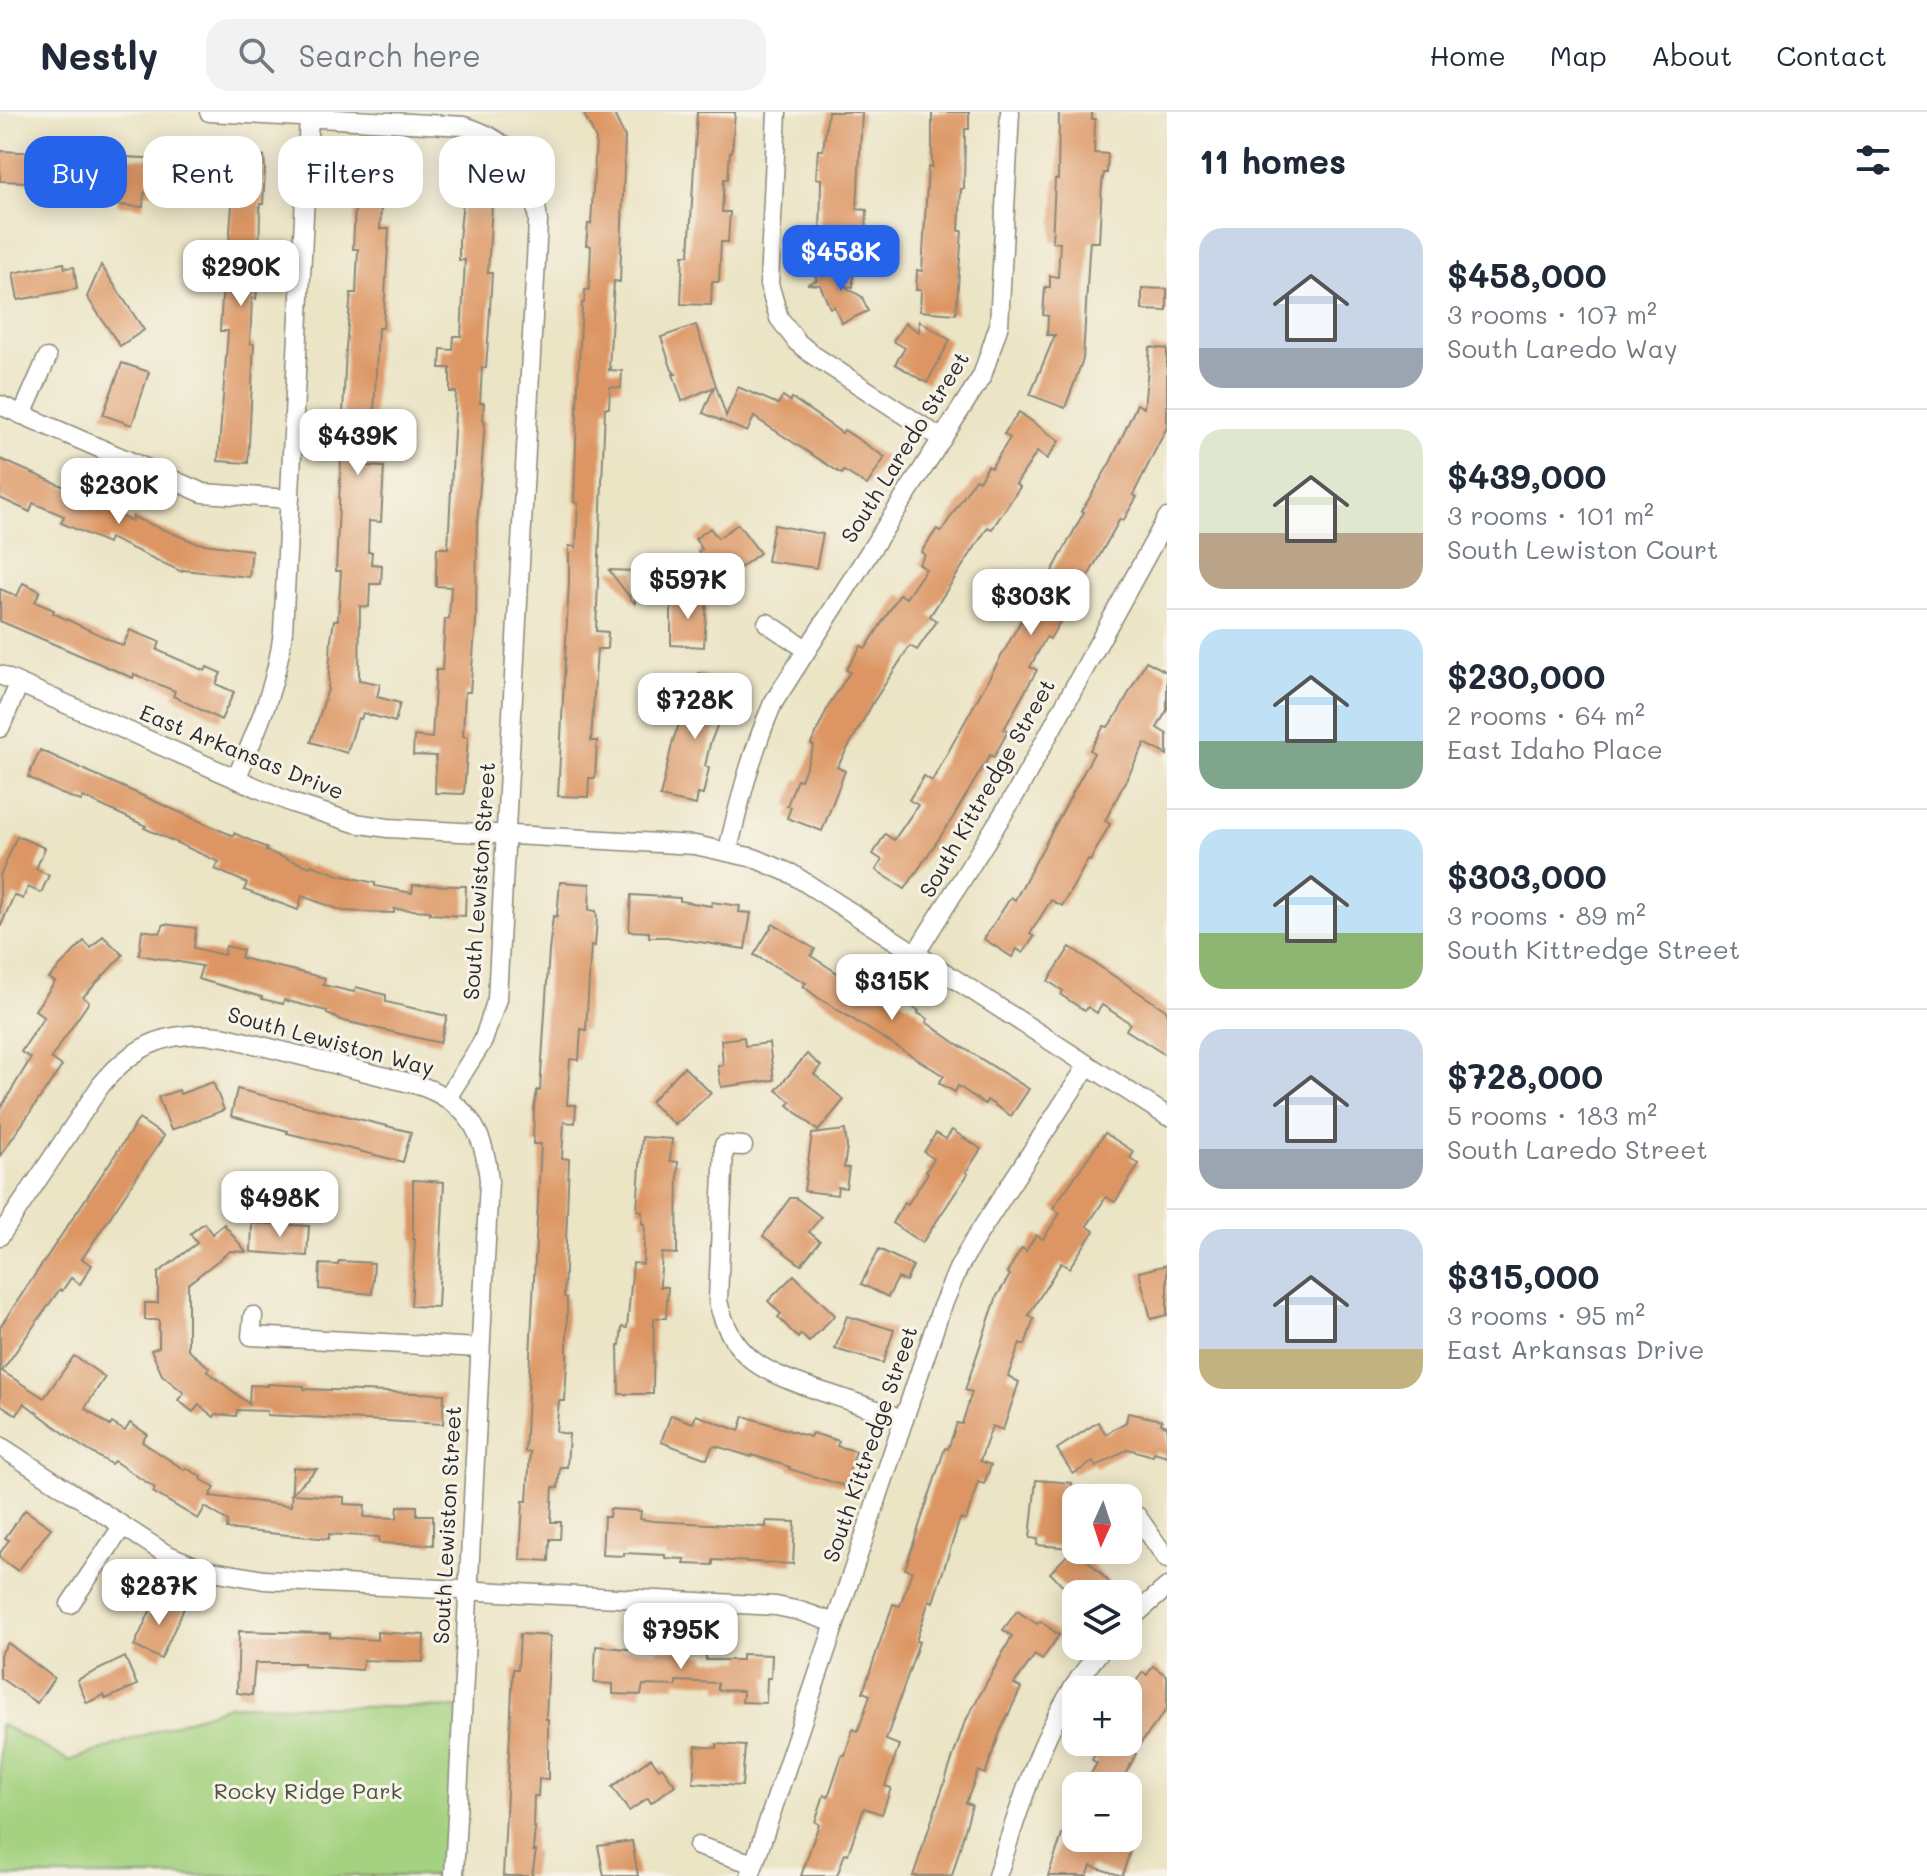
<!DOCTYPE html>
<html lang="en">
<head>
<meta charset="utf-8">
<style>
	body { margin:0; font-family:Mali,sans-serif; background:#f2f2f3; color:#1f2937; height:100vh; display:flex; flex-direction:column; font-size:30px; white-space:nowrap }
	* { box-sizing:border-box; margin:0 }
	p { font-size:26px; color:#747a83 }
	.icon { flex:none; width:44px; height:44px; fill:none; stroke:currentColor; stroke-width:2; stroke-linecap:round; stroke-linejoin:round }
	.map { position:relative; flex:1; overflow:hidden }
	.panel { display:flex; flex-direction:column; background:#fff; width:760px }
	.panel>* { flex:none }
	.top-card { position:absolute; left:24px; top:24px; width:760px; height:72px; display:flex; gap:16px }
	.needle { width:52px; rotate:183deg }
	.controls { position:absolute; left:1062px; top:1372px; display:grid; gap:16px }
	.controls a { display:grid; place-items:center; width:80px; height:80px; border-radius:16px; background:#fff; box-shadow:0 4px 20px #0003; font-size:40px }
	.price { position:absolute; translate:-50% -68px; padding:0 18px; border-radius:16px; background:#fff; color:#222; font-size:26px; line-height:52px; filter:drop-shadow(0 2px 4px #0008) }
	.price::after { content:''; position:absolute; left:50%; top:48px; width:24px; height:18px; margin-left:-12px; background:inherit; clip-path:polygon(0 0,100% 0,50% 100%) }
	.price.current { background:#2563eb; color:#fff }
	ul { padding:0; list-style:none }
	li { display:flex; align-items:center; gap:24px; height:200px; padding:0 32px }
	li+li { border-top:2px solid #e0e1e3 }
	li span { display:grid; place-items:center; flex:none; width:224px; height:160px; border-radius:24px; color:#555 }
	li>.icon { margin-inline-start:auto }
	span .icon { width:96px; height:96px; fill:#fffc; stroke-width:1 }
	li b { font-size:34px }
	h2 { display:flex; justify-content:space-between; align-items:center; height:96px; padding:0 32px; font-size:34px }
	.tag { padding:0 28px; border-radius:24px; background:#fff; box-shadow:0 4px 20px #0003; font-size:28px; line-height:72px }
	.tag.current { background:#2563eb; color:#fff }
	header { display:flex; align-items:center; gap:48px; box-sizing:border-box; height:112px; padding:0 40px; background:#fff; border-bottom:2px solid #e0e1e3 }
	header strong { font-size:38px }
	nav { display:flex; gap:44px; margin-inline-start:auto; font-size:28px }
	.search { width:560px; height:72px; background:#f2f2f3; display:flex; align-items:center; gap:20px; box-sizing:border-box; padding:0 28px; border-radius:24px; color:#747a83; font-size:30px }
	main { display:flex; flex:1; min-height:0 }
	.map>svg:first-child { display:block }
	.green { fill:#a5d280; stroke:#687e56; stroke-width:2 }
	.building { fill:#dd9663 }
	.lines { fill:none; stroke-linecap:round; stroke-linejoin:round }
	.minor-casing { stroke:#8b8878; stroke-width:21 }
	.minor { stroke:#fff; stroke-width:18 }
	.labels { text-anchor:middle; stroke-width:6; stroke-linejoin:round; paint-order:stroke }
	.street-label { font-size:22px; fill:#2b2b2b; stroke:#f7f3e8 }
	.park-label { font-size:22px; fill:#4a5540; stroke:#f7f3e8 }
</style>
</head>
<body>
<header>
<strong>Nestly</strong>
<div class="search"><svg class="icon" aria-label="search" viewBox="0 0 24 24"><circle cx="10" cy="10" r="6"/><path d="M15 15l6 6"/></svg>Search here</div>
<nav><a>Home</a><a>Map</a><a>About</a><a>Contact</a></nav>
</header>
<main>
<div class="map">
<svg width="1167" height="1764" viewBox="0 0 1167 1764">
	<rect width="100%" height="100%" fill="#f7f3e8"/>
	<filter id="ink" filterUnits="userSpaceOnUse"><feTurbulence type="fractalNoise" baseFrequency=".0125" numOctaves="2"/><feDisplacementMap in="SourceGraphic" scale="16" xChannelSelector="R" yChannelSelector="G"/><feConvolveMatrix kernelMatrix="1 2 1 2 8 2 1 2 1" color-interpolation-filters="sRGB"/></filter>
	<filter id="wash" filterUnits="userSpaceOnUse"><feTurbulence type="fractalNoise" baseFrequency=".006" numOctaves="4" result="noise"/><feDisplacementMap in="SourceGraphic" scale="32" xChannelSelector="R" yChannelSelector="G"/><feGaussianBlur stdDeviation="1.8" result="paint"/><feColorMatrix in="noise" values="0 0 0 0 0 0 0 0 0 0 0 0 0 0 0 0 0 1.4 0 .05"/><feComposite in="paint" operator="in"/></filter>
	<g filter="url(#wash)">
		<rect width="100%" height="100%" fill="#ebe4c5"/>
		<path class="green" d="M231,1593L462,1596L454,1764H0V1612L69,1649Z"/>
		<g id="blocks">
			<g class="building">
				<path d="M583,0H613L625,25L620,170L614,169L609,258L611,256V258L622,259L621,276L610,275L609,296H605L596,519L608,520L607,537H597L591,629H597L595,666H589L588,685L558,684L569,470V434L576,435L578,391L574,390L578,273L582,191H584L585,178H589L591,134L586,133L588,112H591L596,27Z"/>
				<path d="M697,0H735L732,40H730L728,67H724L722,100H730L728,130H721L719,170H712L711,193L681,192L683,143H689Z"/>
				<path d="M828,0H862L857,97L867,98L866,122L856,121L855,141L820,140L821,67L816,66L818,38H823Z"/>
				<path d="M932,0H969V17H965L964,77H961L959,119H962L956,202L920,199L921,178H916L917,158L922,159L928,55H932Z"/>
				<path d="M1059,0H1092V7H1095L1094,41L1108,42L1107,61H1104L1102,72L1099,130H1090L1089,140L1083,247L1065,296L1030,283L1055,223H1047L1048,204L1043,203L1045,175H1050V164L1058,165L1060,131L1052,130L1055,67H1058Z"/>
				<path d="M0,39L164,47V52L198,54L197,83L144,81L143,95L117,93L118,73L0,69Z"/>
				<path d="M239,42L264,44L265,57L263,92H260L259,161L256,187L252,186L250,231L254,232L248,351L218,349L228,219H220L223,169H226L235,56H239Z"/>
				<path d="M357,50L383,51L380,117H389L383,216H378L374,303H371L368,354L384,355L381,410L369,409L368,440H372L371,452L382,453L381,472H370L369,495L360,494L359,568L380,572L377,585L400,591L395,610L363,601L361,607L358,606L347,641L311,630L328,577L331,527L334,508H338L341,459H336L346,235L351,181H356L358,137H353Z"/>
				<path d="M463,89L492,91L488,161H492L489,214L486,256H482L480,291H484L483,309H485L477,413L476,508L470,580H465L463,624L468,625L464,682L435,681L436,644L413,643L414,624L432,626L436,558H442L445,507H449L451,475L436,474V457L437,436H448L456,280H450V256H440L441,237L453,238L454,224H461L465,148H459V127Z"/>
				<path d="M854,150L853,175L844,174L862,185L868,199L842,211L834,194L830,196L820,173L807,172L817,168L811,155L826,164Z"/>
				<path d="M64,151L65,156L74,155L77,177L18,188L13,161Z"/>
				<path d="M101,153L144,218L120,234L87,185Z"/>
				<path d="M1142,176L1167,177V199L1142,198Z"/>
				<path d="M919,209L950,228L927,271L895,252L905,236L893,229L905,211L919,220Z"/>
				<path d="M696,213L726,304L738,275L778,292L783,284L790,289L792,286L842,321L844,318L885,345L867,373L844,359L842,362L754,305L747,320L703,301L714,275L682,289L673,262H676L672,258L661,225Z"/>
				<path d="M1150,235L1167,237V315L1133,383L1137,385L1123,409L1120,407L1066,504L1064,503L1050,527L1046,525L1030,555L1037,558L1004,617L1008,619L994,645L990,643L952,707L905,777L876,758L882,748L873,742L885,722L894,728L918,693L909,688L924,664L932,669L1028,496L1017,490L1028,470L1039,476L1044,468L1047,469L1084,400L1082,399L1111,349L1137,292L1144,296Z"/>
				<path d="M122,251L149,260L132,313L103,303Z"/>
				<path d="M1019,300L1059,329L1047,347L1037,340L1016,372L1020,375L992,417L988,415L930,504L937,509L917,538L910,534L874,589L837,655L845,659L822,719L787,706L791,695L787,694L797,667L801,668L814,634L811,632L830,591L850,560L846,558L861,534L866,536L900,482L906,486L926,457L919,452L925,443L921,440L937,417L941,420L975,367L979,369L988,354L991,356L1010,326L1004,322Z"/>
				<path d="M0,347L90,386L88,390L132,409L133,405L196,431L252,438L249,465L183,458L182,460L110,426L108,431L61,411L64,404L33,391L30,400L0,386Z"/>
				<path d="M738,412L760,441L717,473L703,454L706,452L698,440L702,437L695,427L710,416L718,426Z"/>
				<path d="M774,413L823,422L816,456L767,449Z"/>
				<path d="M609,458L635,459V492Z"/>
				<path d="M23,471L40,479L35,490L54,498L53,501L123,534L130,518L160,530L157,538L205,559L207,555L221,561L216,572L234,580L221,608L173,584L175,579L134,562L133,566L0,509V477L17,484Z"/>
				<path d="M671,484L707,486L704,535L671,533Z"/>
				<path d="M1146,549L1167,560V598L1157,616L1167,622V643L1145,631L1105,709L1110,712L1090,749L1088,748L1062,794L1051,788L1030,822L1034,825L1023,841L1017,837L1012,845L984,827L1011,785L1015,788L1094,641L1090,638L1104,614L1108,615L1119,599Z"/>
				<path d="M699,561L733,573L710,632L705,654L709,656L703,683L698,682L696,693L660,685L673,628Z"/>
				<path d="M40,638L217,717L234,724V721L267,736L266,739L310,755L311,753L339,763L375,771V774L412,781L413,773L466,774L465,804L430,802V799L394,797V801L343,799L302,784L298,798L244,778L247,771L215,757L219,750L144,716L146,714L120,702L83,685L81,689L59,681L28,665Z"/>
				<path d="M17,724L45,736L36,757L49,763L41,781L28,775L23,787L14,783L0,816V764Z"/>
				<path d="M560,770L590,772L589,798L596,799L597,807L595,834L591,833L586,918L581,917L579,948L570,947L567,993H576L575,1011L564,1010L562,1046L569,1047L564,1185L567,1186V1249L565,1289H559L556,1320L569,1322L567,1355H560L558,1376L553,1375L551,1410H561L560,1427H550L549,1449L520,1447L523,1389H527L530,1340H525L541,1032H533L534,997L537,978L540,979L549,839L553,804L557,805Z"/>
				<path d="M631,783L680,786V789L711,794L712,790L740,794L739,800L751,801L745,837L667,825H649V820L629,819Z"/>
				<path d="M164,812L196,816L194,836L224,843L226,834L243,838L241,846L325,866L323,873L354,880L356,875L386,883V890L447,904L440,931L344,909L327,902V899L284,888L283,892L262,887V885L198,867L202,854L139,843L142,818L160,821Z"/>
				<path d="M773,812L815,837L811,844L839,862L843,855L893,887L895,884L919,899L918,901L928,907L926,910L954,930L1029,977L1011,1004L987,988L985,992L958,974L955,980L939,971L944,964L817,885L803,874L806,871L754,843Z"/>
				<path d="M103,824L123,843L83,885L89,890L51,946L62,954L0,1044V997L31,946L21,940L44,905L35,898L55,870L49,866L84,829L91,836Z"/>
				<path d="M1070,835L1167,899V944L1126,918L1130,911L1102,893L1097,901L1088,895L1085,899L1061,883L1063,879L1048,869Z"/>
				<path d="M744,925L745,934L769,931L774,968L721,975L718,954L723,953L721,928Z"/>
				<path d="M807,942L821,954L814,962L844,988L818,1019L788,993L791,990L776,978Z"/>
				<path d="M684,955L711,981L675,1013L650,990Z"/>
				<path d="M213,970L224,998L171,1018L158,985L179,978L180,982Z"/>
				<path d="M237,977L411,1020L403,1050L287,1021L288,1019L231,1004Z"/>
				<path d="M139,1007L164,1024L82,1147L92,1153L80,1172L71,1166L62,1179L60,1177L2,1259L44,1286L74,1244L105,1265L85,1296L110,1314L112,1311L125,1319L130,1311L147,1322L142,1330L185,1358L186,1356L202,1365L201,1367L215,1376L210,1384L291,1394L293,1355L317,1357L291,1382L344,1385V1392L365,1393L364,1405L397,1406L398,1394H417V1403H433V1433L379,1431V1425L329,1422V1427L227,1417L228,1409L205,1395L198,1407L153,1380L155,1376L114,1349L111,1352L81,1334L24,1291L17,1303L0,1292V1215Z"/>
				<path d="M845,1018L847,1035L844,1056H849L846,1076L838,1075L837,1083L804,1079L812,1022Z"/>
				<path d="M952,1018L981,1037L966,1060L968,1062L922,1131L892,1111L904,1091L907,1093L928,1061L926,1059L934,1047L924,1040L936,1021L946,1027Z"/>
				<path d="M1105,1021L1134,1040L1130,1046L1139,1052L1115,1090L1106,1085L1087,1114L1094,1119L1069,1156L1061,1151L1028,1204L1034,1206L1025,1233L1020,1231L1008,1264L1019,1270L1003,1318L992,1314L980,1349L991,1353L984,1372L978,1370L966,1408L960,1407L933,1490L929,1488L916,1529L919,1530L886,1628L899,1633L885,1674L891,1676L882,1702L864,1696L848,1742L845,1741L837,1764H801L819,1712L815,1710L824,1683L828,1685L842,1643H845L853,1617L858,1619L870,1583L863,1580L893,1492L900,1494L912,1459L905,1457L945,1336L948,1337L957,1311L962,1312L972,1280L965,1278L997,1184L1010,1163L1007,1160L1022,1136L1026,1139L1036,1123L1043,1127L1060,1101L1053,1096Z"/>
				<path d="M642,1025L672,1027L670,1049L678,1050L677,1142L662,1141L660,1172V1175H668L666,1206H654L653,1282H619L618,1233H620L622,1215L627,1216L633,1151L643,1152L645,1112H642V1099L637,1098Z"/>
				<path d="M413,1068L444,1070L438,1195L411,1194L415,1127H413Z"/>
				<path d="M790,1086H796L821,1105L809,1120L820,1129L801,1153L763,1124Z"/>
				<path d="M204,1111L212,1122L224,1112L246,1140L230,1139L188,1172V1238L210,1256L207,1259L249,1292L250,1273L268,1274V1272L304,1274V1277L444,1282L443,1312L267,1303V1299L237,1298L236,1304L216,1302L214,1305L199,1293L193,1300L178,1288L184,1281L162,1263L151,1238L159,1235V1208H145V1191H158V1161L197,1131L190,1122Z"/>
				<path d="M252,1111L309,1114L307,1144L251,1140Z"/>
				<path d="M879,1137L913,1154L906,1169L898,1166L888,1185L861,1172Z"/>
				<path d="M339,1149L374,1151L372,1182L319,1177L320,1152L338,1153Z"/>
				<path d="M1167,1153V1203L1151,1207L1139,1160Z"/>
				<path d="M794,1163L835,1203L809,1230L801,1222L798,1226L778,1205L781,1202L768,1189Z"/>
				<path d="M847,1204L894,1218L883,1251L835,1237Z"/>
				<path d="M1128,1301L1162,1308L1161,1312L1167,1314V1344L1154,1340L1153,1344L1128,1337L1096,1355L1093,1350L1073,1362L1057,1337L1098,1310L1106,1322L1126,1310Z"/>
				<path d="M671,1303L693,1311L696,1303L739,1319L744,1304L810,1325L812,1321L839,1329L837,1334L856,1339L845,1374L789,1357L790,1355L752,1343V1345L716,1334L712,1335L707,1347L661,1330Z"/>
				<path d="M1036,1368L1072,1371L1071,1390H1076L1071,1436L1037,1433L1038,1427L1030,1426Z"/>
				<path d="M610,1397L641,1399L640,1407L653,1409L766,1415V1409L795,1410L793,1452L713,1448V1453L684,1452L685,1447L665,1446V1443L624,1441V1444L602,1443L604,1405H609Z"/>
				<path d="M25,1398L51,1416L18,1459L0,1446V1441L9,1428L5,1426Z"/>
				<path d="M1075,1435L1109,1470L1098,1482H1072L1050,1461Z"/>
				<path d="M157,1484L184,1496L161,1547L134,1534Z"/>
				<path d="M1017,1499L1037,1512L1040,1509L1059,1523L1042,1548L1035,1543L1014,1572L1021,1576L1000,1620L985,1662L978,1659L966,1691L972,1693L952,1764H913L964,1612L1012,1524L1003,1518Z"/>
				<path d="M239,1519L330,1521V1525L377,1528V1520L424,1523L423,1550L363,1548L362,1558L304,1554V1551H255L252,1583L237,1581Z"/>
				<path d="M520,1522L550,1524L546,1607H548V1667H539L538,1684H534L533,1715H535L533,1739H536L532,1764H503L513,1557H518Z"/>
				<path d="M8,1531L54,1566L37,1591L0,1566V1543Z"/>
				<path d="M596,1534L657,1540V1537L688,1538V1543H706V1548H742V1542L772,1543L771,1566H767L766,1591L742,1590L743,1579L718,1578V1571L676,1569V1574L643,1573L641,1583L613,1582V1572L594,1571Z"/>
				<path d="M125,1545L137,1573L106,1587L104,1583L87,1591L77,1568Z"/>
				<path d="M1153,1554L1167,1564V1597L1133,1641L1136,1642L1119,1674H1084L1097,1651L1092,1648L1102,1630H1128V1580L1143,1560L1147,1563Z"/>
				<path d="M717,1632L745,1634L742,1674L693,1671L696,1634L717,1636Z"/>
				<path d="M651,1646L659,1657L662,1655L675,1673L651,1691L648,1686L629,1699L612,1675Z"/>
				<path d="M1073,1691L1076,1692V1726H1106L1131,1736L1122,1764L1091,1754L1087,1764H1048Z"/>
				<path d="M632,1729L638,1764H604L598,1734Z"/>
			</g>
		</g>
	</g>
	<g filter="url(#ink)">
		<use href="#blocks" fill-opacity="0" stroke="#8b8878" stroke-width="2"/>
		<g class="lines">
			<g class="minor-casing">
				<g id="minor">
					<path d="M209,0L464,14C514,29 534,60 538,110L497,887L483,929L447,986"/>
					<path d="M777,0L769,172L779,206L797,230L813,243L942,327"/>
					<path d="M0,293L203,381L290,387"/>
					<path d="M22,303L47,246"/>
					<path d="M767,511L806,537"/>
					<path d="M0,563L292,691L355,711L388,716L695,733L754,746L792,762L1167,1004"/>
					<path d="M0,616L19,572"/>
					<path d="M236,667C258,615 276,576 283,520L309,5"/>
					<path d="M728,738C740,687 752,639 773,591L982,264L999,213L1010,0"/>
					<path d="M916,841L1018,678L1167,406"/>
					<path d="M743,1034L724,1033L718,1189C732,1249 767,1261 820,1279C848,1288 876,1298 904,1307"/>
					<path d="M0,1124L101,973C136,930 172,917 226,925L418,973C466,989 485,1019 489,1069L454,1764"/>
					<path d="M253,1204L251,1224L480,1236"/>
					<path d="M0,1334L166,1442L201,1457L264,1468L776,1494L800,1499L835,1511"/>
					<path d="M1137,1404L1167,1447"/>
					<path d="M70,1492L122,1415"/>
					<path d="M1128,1509L1167,1475"/>
					<path d="M698,1734L754,1752"/>
					<path d="M750,1764L941,1197L958,1157L973,1130L1088,953"/>
					<path d="M997,1764C1024,1684 1046,1598 1105,1534"/>
				</g>
			</g>
			<use href="#minor" class="minor"/>
		</g>
	</g>
	<g class="labels">
		<g class="street-label">
			<text transform="translate(905 335) rotate(-58)" y="8">South Laredo Street</text>
			<text transform="translate(242 640) rotate(22)" y="8">East Arkansas Drive</text>
			<text transform="translate(987 676) rotate(-60)" y="8">South Kittredge Street</text>
			<text transform="translate(479 769) rotate(-86)" y="8">South Lewiston Street</text>
			<text transform="translate(331 929) rotate(15)" y="8">South Lewiston Way</text>
			<text transform="translate(870 1332) rotate(-71)" y="8">South Kittredge Street</text>
			<text transform="translate(447 1413) rotate(-87)" y="8">South Lewiston Street</text>
		</g>
		<g class="park-label">
			<text x="308" y="1687">Rocky Ridge Park</text>
		</g>
	</g>
</svg>
<div class="controls">
<a><svg class="needle" viewBox="-14 -14 28 28"><path d="M0-13l5 13h-10z" fill="#e53935"/><path d="M0 13l5-13h-10z" fill="#747a83"/></svg></a>
<a><svg class="icon" aria-label="layers" viewBox="0 0 24 24"><path d="M12 4l9 5-9 5-9-5zM3 14l9 5 9-5"/></svg></a>
<a>+</a>
<a>−</a>
</div>
<b class="price current" style="left:841px;top:181px">$458K</b>
<b class="price" style="left:241px;top:196px">$290K</b>
<b class="price" style="left:358px;top:365px">$439K</b>
<b class="price" style="left:119px;top:414px">$230K</b>
<b class="price" style="left:688px;top:509px">$597K</b>
<b class="price" style="left:1031px;top:525px">$303K</b>
<b class="price" style="left:695px;top:629px">$728K</b>
<b class="price" style="left:892px;top:910px">$315K</b>
<b class="price" style="left:280px;top:1127px">$498K</b>
<b class="price" style="left:159px;top:1515px">$287K</b>
<b class="price" style="left:681px;top:1559px">$795K</b>
<div class="top-card">
<a class="tag current">Buy</a>
<a class="tag">Rent</a>
<a class="tag">Filters</a>
<a class="tag">New</a>
</div>
</div>
<section class="panel">
<h2>11 homes<svg class="icon" aria-label="filters" viewBox="0 0 24 24"><path d="M4 7h16M4 17h16"/><circle cx="9" cy="7" r="2"/><circle cx="15" cy="17" r="2"/></svg></h2>
<ul>
<li><span style="background:linear-gradient(#c9d6e8 75%,#9aa5b1 0)"><svg class="icon" aria-label="home" viewBox="0 0 24 24"><path d="M3 11l9-7 9 7M6 9v11h12V9"/></svg></span><div><b>$458,000</b><p>3 rooms · 107 m²</p><p>South Laredo Way</p></div></li>
<li><span style="background:linear-gradient(#dfe7d0 65%,#b9a48a 0)"><svg class="icon" aria-label="home" viewBox="0 0 24 24"><path d="M3 11l9-7 9 7M6 9v11h12V9"/></svg></span><div><b>$439,000</b><p>3 rooms · 101 m²</p><p>South Lewiston Court</p></div></li>
<li><span style="background:linear-gradient(#bfe0f5 70%,#7fa58c 0)"><svg class="icon" aria-label="home" viewBox="0 0 24 24"><path d="M3 11l9-7 9 7M6 9v11h12V9"/></svg></span><div><b>$230,000</b><p>2 rooms · 64 m²</p><p>East Idaho Place</p></div></li>
<li><span style="background:linear-gradient(#bfe0f5 65%,#8fb573 0)"><svg class="icon" aria-label="home" viewBox="0 0 24 24"><path d="M3 11l9-7 9 7M6 9v11h12V9"/></svg></span><div><b>$303,000</b><p>3 rooms · 89 m²</p><p>South Kittredge Street</p></div></li>
<li><span style="background:linear-gradient(#c9d6e8 75%,#9aa5b1 0)"><svg class="icon" aria-label="home" viewBox="0 0 24 24"><path d="M3 11l9-7 9 7M6 9v11h12V9"/></svg></span><div><b>$728,000</b><p>5 rooms · 183 m²</p><p>South Laredo Street</p></div></li>
<li><span style="background:linear-gradient(#c9d6e8 75%,#c2b280 0)"><svg class="icon" aria-label="home" viewBox="0 0 24 24"><path d="M3 11l9-7 9 7M6 9v11h12V9"/></svg></span><div><b>$315,000</b><p>3 rooms · 95 m²</p><p>East Arkansas Drive</p></div></li>
</ul>
</section>
</main>
</body>
</html>
